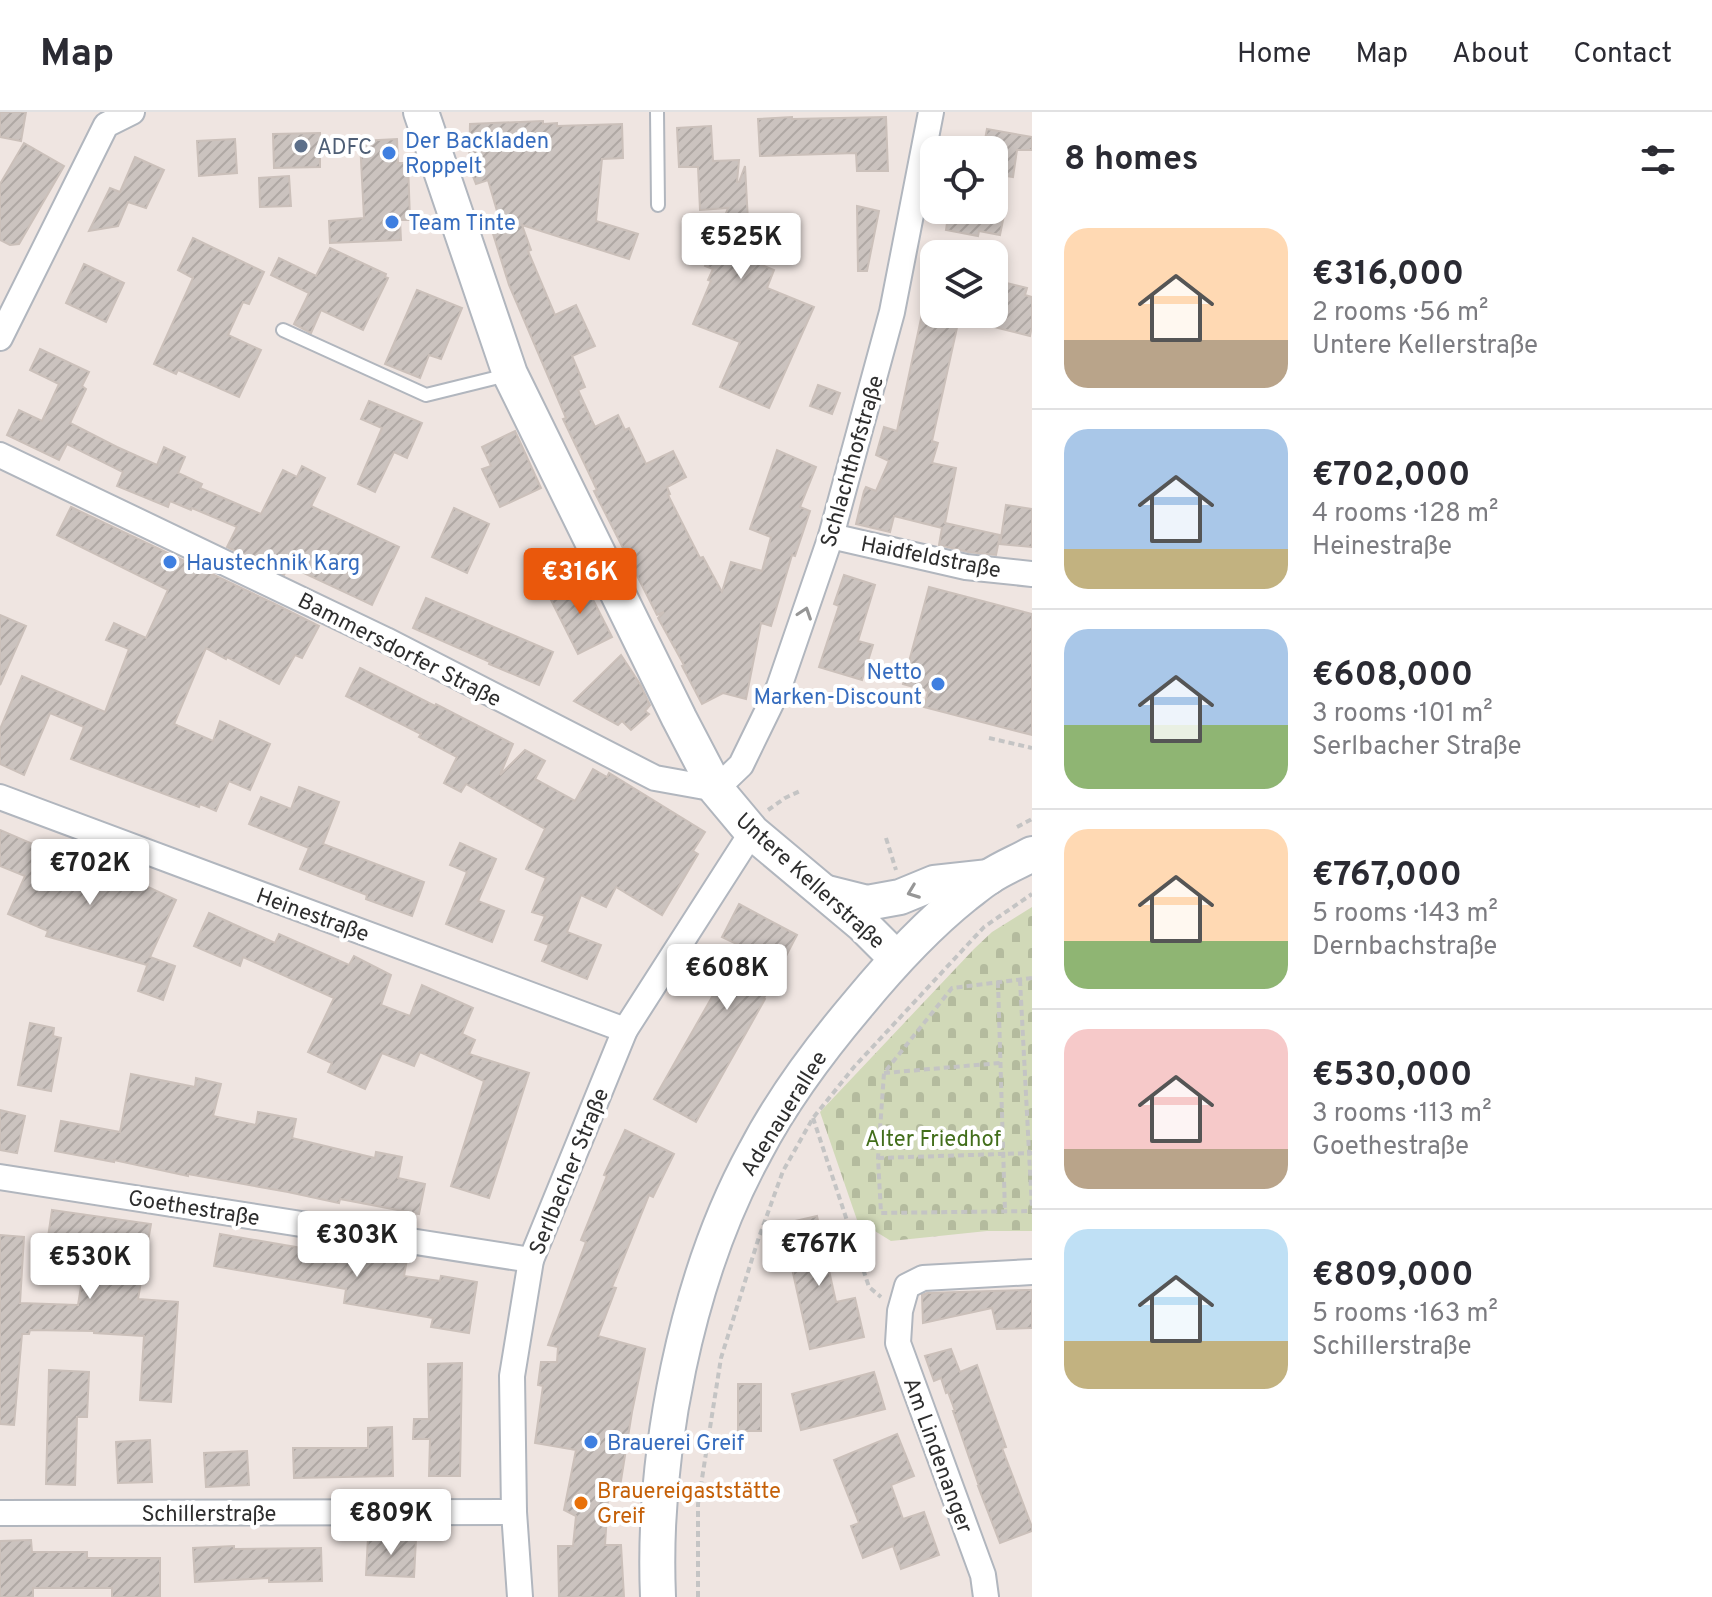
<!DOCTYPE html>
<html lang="en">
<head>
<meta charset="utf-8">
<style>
	body { margin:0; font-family:Overpass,sans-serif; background:#f7f7f7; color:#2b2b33; height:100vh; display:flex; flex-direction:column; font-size:30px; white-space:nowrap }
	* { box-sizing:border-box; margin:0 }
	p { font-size:26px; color:#7c7c81 }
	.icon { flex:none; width:44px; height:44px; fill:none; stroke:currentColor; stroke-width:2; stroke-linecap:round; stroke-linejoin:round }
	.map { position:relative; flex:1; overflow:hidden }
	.drawer { display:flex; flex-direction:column; background:#fff; width:680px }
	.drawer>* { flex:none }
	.controls { position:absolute; left:920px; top:24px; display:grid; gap:16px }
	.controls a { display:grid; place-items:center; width:88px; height:88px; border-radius:16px; background:#fff; box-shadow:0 4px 12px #0003; font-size:40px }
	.price { position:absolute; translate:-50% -68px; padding:0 18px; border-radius:8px; background:#fff; color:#222; font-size:26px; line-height:52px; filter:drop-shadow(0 2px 4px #0008) }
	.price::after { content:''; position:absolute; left:50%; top:48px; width:24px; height:18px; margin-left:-12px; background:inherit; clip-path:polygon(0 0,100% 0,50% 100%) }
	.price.selected { background:#ea580c; color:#fff }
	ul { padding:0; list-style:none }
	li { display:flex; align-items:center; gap:24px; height:200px; padding:0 32px }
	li+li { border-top:2px solid #e1e1e2 }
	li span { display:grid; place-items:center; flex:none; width:224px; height:160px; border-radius:24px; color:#555 }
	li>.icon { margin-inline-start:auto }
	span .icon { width:96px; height:96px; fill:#fffc; stroke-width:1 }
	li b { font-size:34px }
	h2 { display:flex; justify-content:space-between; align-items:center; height:96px; padding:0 32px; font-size:34px }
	header { display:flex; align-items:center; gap:48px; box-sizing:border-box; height:112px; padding:0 40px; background:#fff; border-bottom:2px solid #e1e1e2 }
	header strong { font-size:38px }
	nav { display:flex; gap:44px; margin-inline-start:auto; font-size:28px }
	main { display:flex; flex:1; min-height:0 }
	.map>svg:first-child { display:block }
	.cemetery { fill:url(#cemetery-stones) }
	.building { fill:url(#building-hatch); stroke:#cbc0ba; stroke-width:2 }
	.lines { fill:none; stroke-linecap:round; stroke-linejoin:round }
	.lane-casing { stroke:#b1b6be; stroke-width:16 }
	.street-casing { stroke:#b1b6be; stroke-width:28 }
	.secondary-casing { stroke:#b1b6be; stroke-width:38 }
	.path { stroke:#c4c4c4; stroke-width:4; stroke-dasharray:6 4; stroke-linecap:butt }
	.lane { stroke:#fff; stroke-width:12 }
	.street { stroke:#fff; stroke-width:24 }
	.secondary { stroke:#fff; stroke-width:34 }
	.oneway { stroke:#969696 }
	.service-dot { fill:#5c6f8a; stroke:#fff; stroke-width:3 }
	.shop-dot { fill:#3f7fe0; stroke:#fff; stroke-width:3 }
	.food-dot { fill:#e8710a; stroke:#fff; stroke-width:3 }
	.labels { text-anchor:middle; stroke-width:8; stroke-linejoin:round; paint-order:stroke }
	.shop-label { font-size:22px; fill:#366cbe; stroke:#fff; text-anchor:start }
	.service-label { font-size:22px; fill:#4e5e75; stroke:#fff; text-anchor:start }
	.street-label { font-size:22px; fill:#2e2e2e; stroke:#fff }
	.park-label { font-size:22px; fill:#426e1b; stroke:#fff }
	.food-label { font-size:22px; fill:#c56008; stroke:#fff; text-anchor:start }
</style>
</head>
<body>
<header>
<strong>Map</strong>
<nav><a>Home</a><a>Map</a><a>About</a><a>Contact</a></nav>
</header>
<main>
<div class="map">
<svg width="1032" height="1485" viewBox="0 0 1032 1485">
	<defs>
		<pattern id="cemetery-stones" width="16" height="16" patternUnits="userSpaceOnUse" patternTransform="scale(2)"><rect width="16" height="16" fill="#d1d9b8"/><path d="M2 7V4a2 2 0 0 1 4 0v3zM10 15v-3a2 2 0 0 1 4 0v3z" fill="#b4bb9e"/></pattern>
		<pattern id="building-hatch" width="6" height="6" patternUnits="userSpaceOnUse" patternTransform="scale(2)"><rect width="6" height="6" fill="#cbc3bf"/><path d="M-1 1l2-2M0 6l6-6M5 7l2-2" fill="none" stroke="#afa8a4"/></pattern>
	</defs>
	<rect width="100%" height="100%" fill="#efe5e1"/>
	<path class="cemetery" d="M1032,795V1119H987L891,1129L857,1108L820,1000L974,837L992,820Z"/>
	<g class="building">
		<path d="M0,0H26L21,29L0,25Z"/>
		<path d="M792,5V7L886,5L888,59H857L856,41L760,44L758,7Z"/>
		<path d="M543,9V12L557,11V14L622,12L623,46L602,47L596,109L638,122L629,147L522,113L531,138L528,139L555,203L576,193L595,234L572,244L585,275L578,278L595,315L618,303L625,318L629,316L646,352L673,339L686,365L667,375L670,382L668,383L700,446L703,445L722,480L731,450L762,459L771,425L750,417L777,338L816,355L800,395L810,399L795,444L792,443L771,514L761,511L746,587L723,581L702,592L682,554L684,553L658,506L664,500L657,503L594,379L597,378L563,307L566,306L509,173L489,109L499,106L488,68L476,72L469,54L470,12Z"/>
		<path d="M711,14L713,49L739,48L737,70H739L745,54L748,109L745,146L774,158L767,176L814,195L769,296L720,275L740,230L693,212L711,169L708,168L713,157L705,154L728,96L700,98L698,55H679L677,16Z"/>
		<path d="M987,17L1032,25V38H1017L1013,65L994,62V38H983Z"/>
		<path d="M320,21V55L274,56L273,22Z"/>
		<path d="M235,27L237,61L199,64L197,29Z"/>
		<path d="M397,27L398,51H408L410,108H400L401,128L330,131L329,109L364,106L360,29Z"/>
		<path d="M24,31L64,54L19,132L10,133L0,128V72Z"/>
		<path d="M135,45L164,58L146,96L128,90L118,114L89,119L110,76L120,80Z"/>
		<path d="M289,64L291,94L260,95L259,66Z"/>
		<path d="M857,94L879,99L867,159H858Z"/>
		<path d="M949,98H976L1004,103L1000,123L979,119L978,124L946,118Z"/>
		<path d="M193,126L264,160L249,192L243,190L228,223L261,238L239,285L178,258L176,262L154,252L193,166L178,158Z"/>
		<path d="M330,136L386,162L385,165L388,166L363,218L321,198L311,221L294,212L309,181L271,163L279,146L316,164Z"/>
		<path d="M84,152L124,171L106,210L66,191Z"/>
		<path d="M994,168L1027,176L1025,183L1032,185V214L1030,224L994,215Z"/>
		<path d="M417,178L462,196L441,247L429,243L420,266L385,252Z"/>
		<path d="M922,202H960L932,329L938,331L932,351L956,356L945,411L1000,423L996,443L968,440L939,433L942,416L894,404L890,420L856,412L864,379L866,375L876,379L889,349L876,343L884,315L897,319Z"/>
		<path d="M40,237L89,260L82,274L86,277L70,311L117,335L157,353L164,335L185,345L178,361L202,372L200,376L261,402L283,358L297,365L302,354L325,366L311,394L399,435L372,493L289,454L284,463L227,435L237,415L192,396L191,398L170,389L168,395L117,374L123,360L67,332L59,348L7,323L19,298L42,309L59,272L30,258Z"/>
		<path d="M818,273L840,281L832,302L810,294Z"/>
		<path d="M369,289L422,311L407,346L394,340L375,380L358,372L382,316L361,307Z"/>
		<path d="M515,319L541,376L500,395L482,357L491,354L482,335Z"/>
		<path d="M1006,393L1032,397V435L1000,432Z"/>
		<path d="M71,395L275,492L319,514L302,546L295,543L279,572L227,545L226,547L206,536L174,612L213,629L220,609L270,632L250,678L229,669L216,699L200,692L199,695L71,647L84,615L50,601L24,663L0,652V617L22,564L105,600L129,537L106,528L114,511L146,526L168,478L57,423Z"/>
		<path d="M454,396L489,412L467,461L432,445Z"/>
		<path d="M844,463L875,473L858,529L873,533L862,568L819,555L839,494L834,492Z"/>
		<path d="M582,466L612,525L578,542L548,482Z"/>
		<path d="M929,475L1032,502V623L924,595L928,579L903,572Z"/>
		<path d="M426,486L553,540L539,573L489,552L490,550L413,516Z"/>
		<path d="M0,503L26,514L0,573Z"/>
		<path d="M621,543L640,572L650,593L645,599L649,602L631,618L622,609L618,613L574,589Z"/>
		<path d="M360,556L435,594L436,592L513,632L500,663L525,638L545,649L535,667L575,689L593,657L607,665L609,661L705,720L693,739L698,742L662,803L616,775L606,795L581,783L567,820L601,833L587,867L542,849L549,833L535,828L545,804L532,800L546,766L526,757L545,717L466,672L461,680L444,671L457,645L419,625L421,622L346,584Z"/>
		<path d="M299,675L339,690L323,732L424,770L412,804L366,787L367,783L300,757L309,736L249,712L261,685L291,697Z"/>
		<path d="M0,718L51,740L53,735L130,768L131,767L176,788L150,845L175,854L163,888L138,879L148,851L147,853L46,824L48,819L8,802L25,764L0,754Z"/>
		<path d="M460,731L496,747L478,789L504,799L492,830L446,812L467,760L450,753Z"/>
		<path d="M739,792L797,823L764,886L765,887L696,1010L654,987L741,834L722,825Z"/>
		<path d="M209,801L275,831L279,822L349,853L354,844L391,863L381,893L410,904L422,873L473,896L462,922L475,928L469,942L529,961L489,1086L451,1074L484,969L420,940L414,954L382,941L365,977L328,960L332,951L308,940L334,886L243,845L240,854L194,834Z"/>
		<path d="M30,911L54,916L53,924L61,926L51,979L18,973Z"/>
		<path d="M131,962L195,975L196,966L221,972L213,1004L256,1013L258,1000L296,1007L292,1026L375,1046L376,1040L402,1045L398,1066L425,1072L419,1102L340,1087L339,1091L288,1080L188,1062V1064L114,1048V1050L55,1039L61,1009L120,1020Z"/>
		<path d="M0,998L25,1004L17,1041L0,1038Z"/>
		<path d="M625,1018L674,1042L653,1085L649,1083L612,1175L616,1176L598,1224L645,1237L632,1300L618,1387H608L605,1433H621L624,1485H559L558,1434H573L576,1404L564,1398L576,1338L535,1331L543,1274L538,1273L541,1250H557L558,1235L548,1233L586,1130L581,1128L607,1064L604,1063Z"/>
		<path d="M52,1098L151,1112L138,1187L178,1190L171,1290L140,1288L144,1224L94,1221V1219L30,1218L29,1222H22L14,1313L0,1312V1123L24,1125L20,1191L78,1193L87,1138L47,1132Z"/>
		<path d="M817,1104L836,1190L855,1186L864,1225L810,1237L782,1112Z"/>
		<path d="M220,1122L366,1147L367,1141L407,1147L404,1164L440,1169L441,1164L477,1170L469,1221L431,1215L433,1206L344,1191L346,1177L214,1154Z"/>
		<path d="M1025,1178H1032V1216L997,1217L992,1196L923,1211L922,1183L927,1181Z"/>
		<path d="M951,1237L960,1260L977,1253L1006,1335L1002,1336L1032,1415V1419L1000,1431L978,1374H979L953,1299H955L948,1280L946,1281L941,1266L934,1269L925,1244Z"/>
		<path d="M462,1251L460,1364H429L430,1327H413L414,1307H429L428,1252Z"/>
		<path d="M49,1258L89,1260L87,1305H77L75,1373L46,1372Z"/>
		<path d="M874,1260L885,1297L801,1318L792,1282Z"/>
		<rect x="738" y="1272" width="23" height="47"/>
		<path d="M392,1315L393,1364L294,1366L293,1336H368V1316Z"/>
		<path d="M897,1322L914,1364L891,1373L903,1407L924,1400L939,1443L901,1457L893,1434L863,1446L851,1414L859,1411L834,1348Z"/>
		<path d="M150,1328L152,1370L118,1371L116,1330Z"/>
		<path d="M247,1339L249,1373L206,1375L204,1341Z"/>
		<path d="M368,1425L416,1427L414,1465L366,1463Z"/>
		<path d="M31,1428L32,1440H87V1446H160V1485H112V1476H33V1485H0V1429Z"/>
		<path d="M234,1434V1437L321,1436L322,1469L269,1470V1466L195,1470L193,1436Z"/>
	</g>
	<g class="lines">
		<g class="lane-casing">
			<g id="lane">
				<path d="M657,0L658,93"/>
				<path d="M283,218L426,283L507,263"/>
			</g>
		</g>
		<g class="street-casing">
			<g id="street">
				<path d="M0,226L106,13L132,0"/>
				<path d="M0,343L386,528L655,666L716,677L741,653L779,575L831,424L892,200L931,0"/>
				<path d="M831,424L966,455L1032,462"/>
				<path d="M0,685L625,918"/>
				<path d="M0,1065L531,1148"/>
				<path d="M0,1401L514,1400"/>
				<path d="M520,1485L514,1400L512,1264L531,1148L625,918L752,720"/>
				<path d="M986,1485L983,1463L898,1231L900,1199L907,1174L923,1166L1032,1160"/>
			</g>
		</g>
		<g class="secondary-casing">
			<g id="secondary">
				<path d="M421,0L510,262L679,606L716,677L752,720L863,813L896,846"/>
				<path d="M827,781L867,791L900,785L934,771L989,765"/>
				<path d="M658,1485C652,1342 686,1166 755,1040C783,986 820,937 859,891C892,851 925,815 965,783C973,777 981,770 989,765C1002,756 1018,750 1032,742"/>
			</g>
		</g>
		<g class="path">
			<path d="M989,626L1032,636"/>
			<path d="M768,698L785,686L800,679"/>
			<path d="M1017,715L1032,707"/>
			<path d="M886,726L896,758"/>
			<path d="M1032,866L952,876L884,961L878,1046L881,1101L1032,1099"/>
			<path d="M1020,868L1032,1097"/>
			<path d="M998,870L1005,1100"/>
			<path d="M884,961L1000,951"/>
			<path d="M813,1006L869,1175L881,1185"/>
			<path d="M878,1046L1032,1041"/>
			<path d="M698,1485V1392L721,1246L758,1128L783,1059L813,1006L854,955L984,815L1032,782"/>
		</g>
		<use href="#lane" class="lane"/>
		<use href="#street" class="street"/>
		<use href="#secondary" class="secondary"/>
	</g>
	<defs><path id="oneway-chevron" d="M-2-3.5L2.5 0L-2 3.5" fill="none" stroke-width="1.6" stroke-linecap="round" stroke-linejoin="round" transform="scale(2)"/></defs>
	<g class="oneway">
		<use href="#oneway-chevron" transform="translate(805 501) rotate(-71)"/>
		<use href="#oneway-chevron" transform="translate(913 780) rotate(159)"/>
	</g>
	<circle class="service-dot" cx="301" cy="34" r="8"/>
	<g class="shop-dot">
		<circle cx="389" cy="41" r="8"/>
		<circle cx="392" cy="110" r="8"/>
		<circle cx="170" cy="450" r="8"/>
		<circle cx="938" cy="572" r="8"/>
		<circle cx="591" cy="1330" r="8"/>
	</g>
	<circle class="food-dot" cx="581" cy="1391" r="8"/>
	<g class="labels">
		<g class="shop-label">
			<text x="405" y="36">Der Backladen<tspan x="405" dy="25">Roppelt</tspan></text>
			<text x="408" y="118">Team Tinte</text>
			<text x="186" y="458">Haustechnik Karg</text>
			<text x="922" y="567" text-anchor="end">Netto<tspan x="922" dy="25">Marken-Discount</tspan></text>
			<text x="607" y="1338">Brauerei Greif</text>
		</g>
		<g class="service-label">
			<text x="317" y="42">ADFC</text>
		</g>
		<g class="street-label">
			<text transform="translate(851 349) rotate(-74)" y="8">Schlachthofstraße</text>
			<text transform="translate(931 444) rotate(11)" y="8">Haidfeldstraße</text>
			<text transform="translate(400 537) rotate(27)" y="8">Bammersdorfer Straße</text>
			<text transform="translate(811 768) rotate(42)" y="8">Untere Kellerstraße</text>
			<text transform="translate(313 802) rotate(20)" y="8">Heinestraße</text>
			<text transform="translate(783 1001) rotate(-58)" y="8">Adenauerallee</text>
			<text transform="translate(568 1059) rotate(-68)" y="8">Serlbacher Straße</text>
			<text transform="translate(194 1095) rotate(9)" y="8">Goethestraße</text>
			<text transform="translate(939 1343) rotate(70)" y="8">Am Lindenanger</text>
			<text x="209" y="1409">Schillerstraße</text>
		</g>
		<g class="park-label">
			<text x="933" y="1034">Alter Friedhof</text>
		</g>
		<g class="food-label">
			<text x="597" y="1386">Brauereigaststätte<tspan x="597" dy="25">Greif</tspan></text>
		</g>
	</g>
</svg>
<div class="controls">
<a><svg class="icon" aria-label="locate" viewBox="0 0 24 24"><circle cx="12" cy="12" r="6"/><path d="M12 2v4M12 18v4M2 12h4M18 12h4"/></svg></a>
<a><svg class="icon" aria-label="layers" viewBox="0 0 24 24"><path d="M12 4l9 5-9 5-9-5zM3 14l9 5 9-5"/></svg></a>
</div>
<b class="price" style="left:741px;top:169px">€525K</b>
<b class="price selected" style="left:580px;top:504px">€316K</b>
<b class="price" style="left:90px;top:795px">€702K</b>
<b class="price" style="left:727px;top:900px">€608K</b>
<b class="price" style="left:357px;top:1167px">€303K</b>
<b class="price" style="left:819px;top:1176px">€767K</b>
<b class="price" style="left:90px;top:1189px">€530K</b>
<b class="price" style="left:391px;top:1445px">€809K</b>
</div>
<section class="drawer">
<h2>8 homes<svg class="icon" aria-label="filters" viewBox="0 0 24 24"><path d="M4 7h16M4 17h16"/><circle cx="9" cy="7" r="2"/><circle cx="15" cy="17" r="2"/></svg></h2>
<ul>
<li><span style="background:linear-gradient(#ffd9b3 70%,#b9a48a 0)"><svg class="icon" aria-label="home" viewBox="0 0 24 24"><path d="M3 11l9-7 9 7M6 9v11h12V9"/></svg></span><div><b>€316,000</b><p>2 rooms · 56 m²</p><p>Untere Kellerstraße</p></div></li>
<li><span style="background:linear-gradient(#a9c7e8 75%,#c2b280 0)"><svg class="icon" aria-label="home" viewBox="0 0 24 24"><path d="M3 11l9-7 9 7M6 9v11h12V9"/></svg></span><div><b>€702,000</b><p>4 rooms · 128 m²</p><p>Heinestraße</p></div></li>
<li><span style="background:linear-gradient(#a9c7e8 60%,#8fb573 0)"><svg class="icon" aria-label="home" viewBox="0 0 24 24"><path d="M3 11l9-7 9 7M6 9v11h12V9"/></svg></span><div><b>€608,000</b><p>3 rooms · 101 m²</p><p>Serlbacher Straße</p></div></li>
<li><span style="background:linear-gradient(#ffd9b3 70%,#8fb573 0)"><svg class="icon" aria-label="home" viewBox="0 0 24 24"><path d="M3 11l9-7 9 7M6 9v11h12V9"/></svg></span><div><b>€767,000</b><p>5 rooms · 143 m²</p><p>Dernbachstraße</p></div></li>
<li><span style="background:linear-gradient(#f6c9c9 75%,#b9a48a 0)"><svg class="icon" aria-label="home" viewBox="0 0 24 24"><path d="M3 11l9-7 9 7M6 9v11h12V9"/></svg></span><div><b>€530,000</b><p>3 rooms · 113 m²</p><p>Goethestraße</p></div></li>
<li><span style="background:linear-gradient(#bfe0f5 70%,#c2b280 0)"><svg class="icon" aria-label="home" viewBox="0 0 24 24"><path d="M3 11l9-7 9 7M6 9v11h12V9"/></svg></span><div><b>€809,000</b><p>5 rooms · 163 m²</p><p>Schillerstraße</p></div></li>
</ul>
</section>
</main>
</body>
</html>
